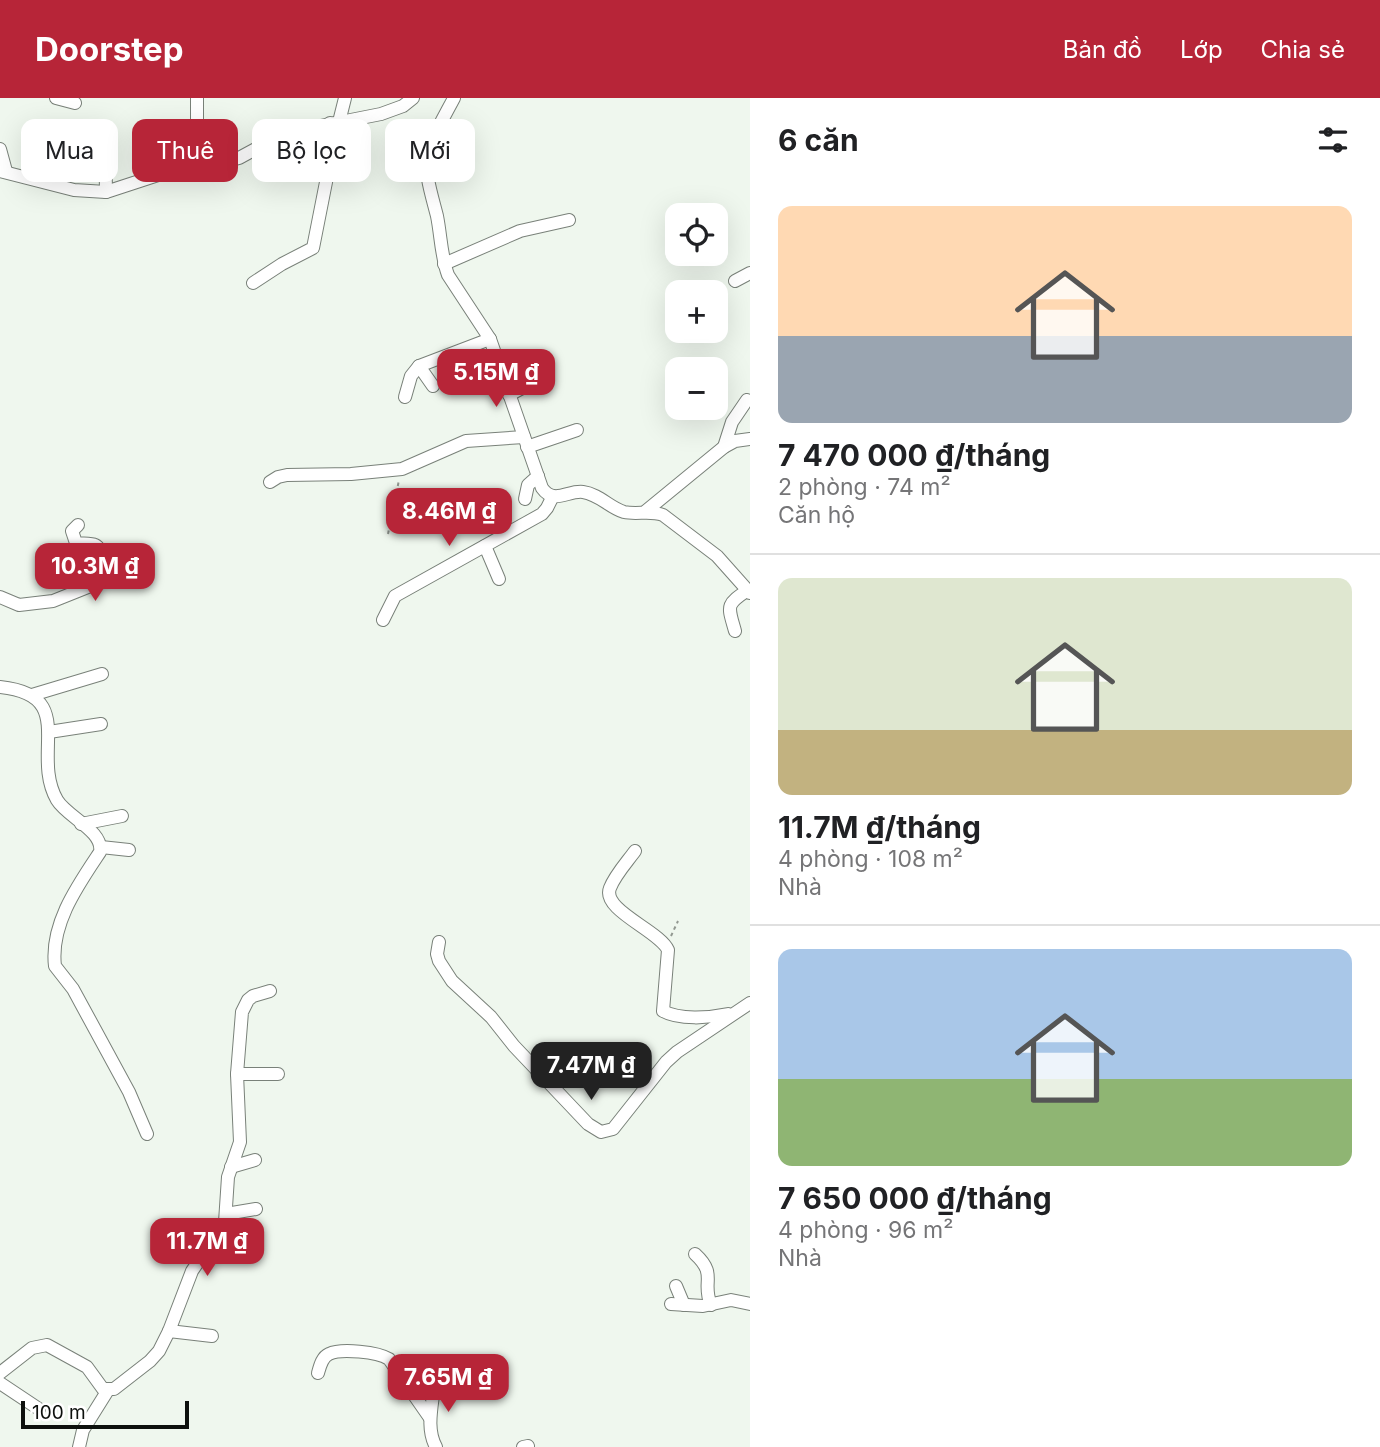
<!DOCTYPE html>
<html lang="vi">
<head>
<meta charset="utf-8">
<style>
	body { margin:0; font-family:Inter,sans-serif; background:#f2f2f2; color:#202124; height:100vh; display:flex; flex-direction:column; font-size:26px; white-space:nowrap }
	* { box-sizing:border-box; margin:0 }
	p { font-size:23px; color:#757577 }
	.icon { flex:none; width:38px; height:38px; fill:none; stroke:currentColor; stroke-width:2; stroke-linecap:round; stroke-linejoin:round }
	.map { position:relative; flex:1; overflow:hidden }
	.details { display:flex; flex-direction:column; background:#fff; width:630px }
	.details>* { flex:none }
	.banner { position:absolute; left:21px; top:21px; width:623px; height:63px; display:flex; gap:14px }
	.fabs { position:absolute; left:665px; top:105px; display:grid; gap:14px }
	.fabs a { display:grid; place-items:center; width:63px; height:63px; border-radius:14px; background:#fff; box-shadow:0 7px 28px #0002; font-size:35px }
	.scale { position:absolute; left:21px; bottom:18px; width:168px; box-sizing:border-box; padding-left:7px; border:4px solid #0d100d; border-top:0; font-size:19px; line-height:24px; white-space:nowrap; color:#0d100d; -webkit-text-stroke:5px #fff; paint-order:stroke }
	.price { position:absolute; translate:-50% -60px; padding:0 16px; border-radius:14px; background:#b72538; color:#fff; font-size:23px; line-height:46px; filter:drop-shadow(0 2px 4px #0008) }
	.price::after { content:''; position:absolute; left:50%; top:42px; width:21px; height:16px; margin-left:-10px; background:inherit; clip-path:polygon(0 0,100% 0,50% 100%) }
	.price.on { background:#222; color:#fff }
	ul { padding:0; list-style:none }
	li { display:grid; align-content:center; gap:14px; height:371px; padding:0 28px }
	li+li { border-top:2px solid #e0e0e0 }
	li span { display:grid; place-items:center; height:217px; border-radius:14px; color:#555 }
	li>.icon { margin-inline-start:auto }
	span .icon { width:126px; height:126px; fill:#fffc; stroke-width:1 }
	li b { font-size:30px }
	h2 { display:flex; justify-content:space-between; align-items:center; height:84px; padding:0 28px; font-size:30px }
	.chip { padding:0 24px; border-radius:14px; background:#fff; box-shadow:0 7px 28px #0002; font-size:24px; line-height:63px }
	.chip.on { background:#b72538; color:#fff }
	header { display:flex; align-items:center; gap:42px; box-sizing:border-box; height:98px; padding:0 35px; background:#b72538; color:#fff }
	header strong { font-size:33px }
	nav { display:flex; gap:38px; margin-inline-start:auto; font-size:24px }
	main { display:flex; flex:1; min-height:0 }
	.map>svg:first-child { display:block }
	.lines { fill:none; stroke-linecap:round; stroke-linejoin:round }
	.minor-casing { stroke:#798179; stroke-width:14 }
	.path { stroke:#929891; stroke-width:2; stroke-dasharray:3.5 3.5; stroke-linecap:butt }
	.minor { stroke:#fff; stroke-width:12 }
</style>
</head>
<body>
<header>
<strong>Doorstep</strong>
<nav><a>Bản đồ</a><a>Lớp</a><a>Chia sẻ</a></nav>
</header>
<main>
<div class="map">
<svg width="750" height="1349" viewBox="0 0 750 1349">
	<rect width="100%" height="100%" fill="#eff7ee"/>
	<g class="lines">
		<g class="minor-casing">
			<g id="minor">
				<path d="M56,0L75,5"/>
				<path d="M454,0C440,27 424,49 428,81C430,93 434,106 437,118C441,138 441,158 448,177L490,241L542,390C554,407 568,392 583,394C599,396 610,410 624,414C637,417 650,412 663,417L717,458L750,495"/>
				<path d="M339,24L345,0"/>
				<path d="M105,36L106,94"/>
				<path d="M0,51L6,73"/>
				<path d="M197,70V0"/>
				<path d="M0,73L74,92L106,94L161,76L204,69L239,60L285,35L381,16L403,8L413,0"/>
				<path d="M444,166L520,133L569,122"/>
				<path d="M735,183L750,175"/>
				<path d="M253,185L282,166L313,150L328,74L330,25"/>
				<path d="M419,268L433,288"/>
				<path d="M509,297L545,278"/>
				<path d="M405,299L411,278L419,268L490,241"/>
				<path d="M527,349L577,332"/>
				<path d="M724,349L732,324L747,302"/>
				<path d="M270,384L278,379L287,377L351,376L402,371L466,343L524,339"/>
				<path d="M525,401L528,387L538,378"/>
				<path d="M646,413L724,349L735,343L750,341"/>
				<path d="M485,448L499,481"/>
				<path d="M0,499L19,507L53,503L103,483C105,475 104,451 95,447C91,445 81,446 76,445L72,433L78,427"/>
				<path d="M383,522L395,498L542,416L547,410L553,398"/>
				<path d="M735,533C728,508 725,507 748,492"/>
				<path d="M0,589C79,597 30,655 57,702C67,719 104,733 100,754C78,787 50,826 55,868L73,891L129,994L147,1036"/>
				<path d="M32,597L102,576"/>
				<path d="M49,634L101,626"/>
				<path d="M81,726L122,718"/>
				<path d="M101,749L129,752"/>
				<path d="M635,753C627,764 615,777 610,790C601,812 660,833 668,852L663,913C679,922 709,920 728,916"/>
				<path d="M439,844L437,856L439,863L452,883L491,919L514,948L588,1026L601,1034L613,1031L666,964L677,954L750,905"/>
				<path d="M237,976H278"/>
				<path d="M231,1069L255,1062"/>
				<path d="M226,1116L256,1111"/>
				<path d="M695,1156C718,1177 701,1184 711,1207"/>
				<path d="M676,1188L684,1207"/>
				<path d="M671,1206L703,1208L731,1202L750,1206"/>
				<path d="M169,1233L212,1238"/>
				<path d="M0,1275L32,1250L47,1247L87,1269L103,1291H114L150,1263L159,1253L169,1233L192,1173L225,1124L228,1079L240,1044L237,976L242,914L248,902L253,898L270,893"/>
				<path d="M318,1275C320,1268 322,1259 329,1256C341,1250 378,1254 389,1261L430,1320"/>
				<path d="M0,1285L39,1311"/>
				<path d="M434,1289C432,1309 426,1331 436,1349"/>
				<path d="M79,1349L83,1332L108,1292"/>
				<path d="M523,1349L528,1348"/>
			</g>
		</g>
		<g class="path">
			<path d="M388,436L399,382"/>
			<path d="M671,838L678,823"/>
		</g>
		<use href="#minor" class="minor"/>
	</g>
</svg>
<div class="fabs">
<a><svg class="icon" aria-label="locate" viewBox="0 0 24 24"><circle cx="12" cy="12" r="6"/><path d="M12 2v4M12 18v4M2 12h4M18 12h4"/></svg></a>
<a>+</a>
<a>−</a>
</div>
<div class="scale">100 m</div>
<b class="price" style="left:496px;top:311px">5.15M ₫</b>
<b class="price" style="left:449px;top:450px">8.46M ₫</b>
<b class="price" style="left:95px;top:505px">10.3M ₫</b>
<b class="price on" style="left:591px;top:1004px">7.47M ₫</b>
<b class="price" style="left:207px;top:1180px">11.7M ₫</b>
<b class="price" style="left:448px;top:1316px">7.65M ₫</b>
<div class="banner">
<a class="chip">Mua</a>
<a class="chip on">Thuê</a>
<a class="chip">Bộ lọc</a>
<a class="chip">Mới</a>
</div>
</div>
<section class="details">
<h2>6 căn<svg class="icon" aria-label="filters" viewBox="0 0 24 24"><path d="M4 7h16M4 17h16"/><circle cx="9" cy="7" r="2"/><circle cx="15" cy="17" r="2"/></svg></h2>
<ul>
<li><span style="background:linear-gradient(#ffd9b3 60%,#9aa5b1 0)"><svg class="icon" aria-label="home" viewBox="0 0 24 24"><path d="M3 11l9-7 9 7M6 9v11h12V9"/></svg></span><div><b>7 470 000 ₫/tháng</b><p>2 phòng · 74 m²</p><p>Căn hộ</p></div></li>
<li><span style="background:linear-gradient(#dfe7d0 70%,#c2b280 0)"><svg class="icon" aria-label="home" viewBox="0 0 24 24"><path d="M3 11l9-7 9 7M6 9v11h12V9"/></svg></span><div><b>11.7M ₫/tháng</b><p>4 phòng · 108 m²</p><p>Nhà</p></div></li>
<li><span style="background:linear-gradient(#a9c7e8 60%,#8fb573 0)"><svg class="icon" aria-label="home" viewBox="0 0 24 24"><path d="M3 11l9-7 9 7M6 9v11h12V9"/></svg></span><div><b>7 650 000 ₫/tháng</b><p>4 phòng · 96 m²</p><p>Nhà</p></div></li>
</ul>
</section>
</main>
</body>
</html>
